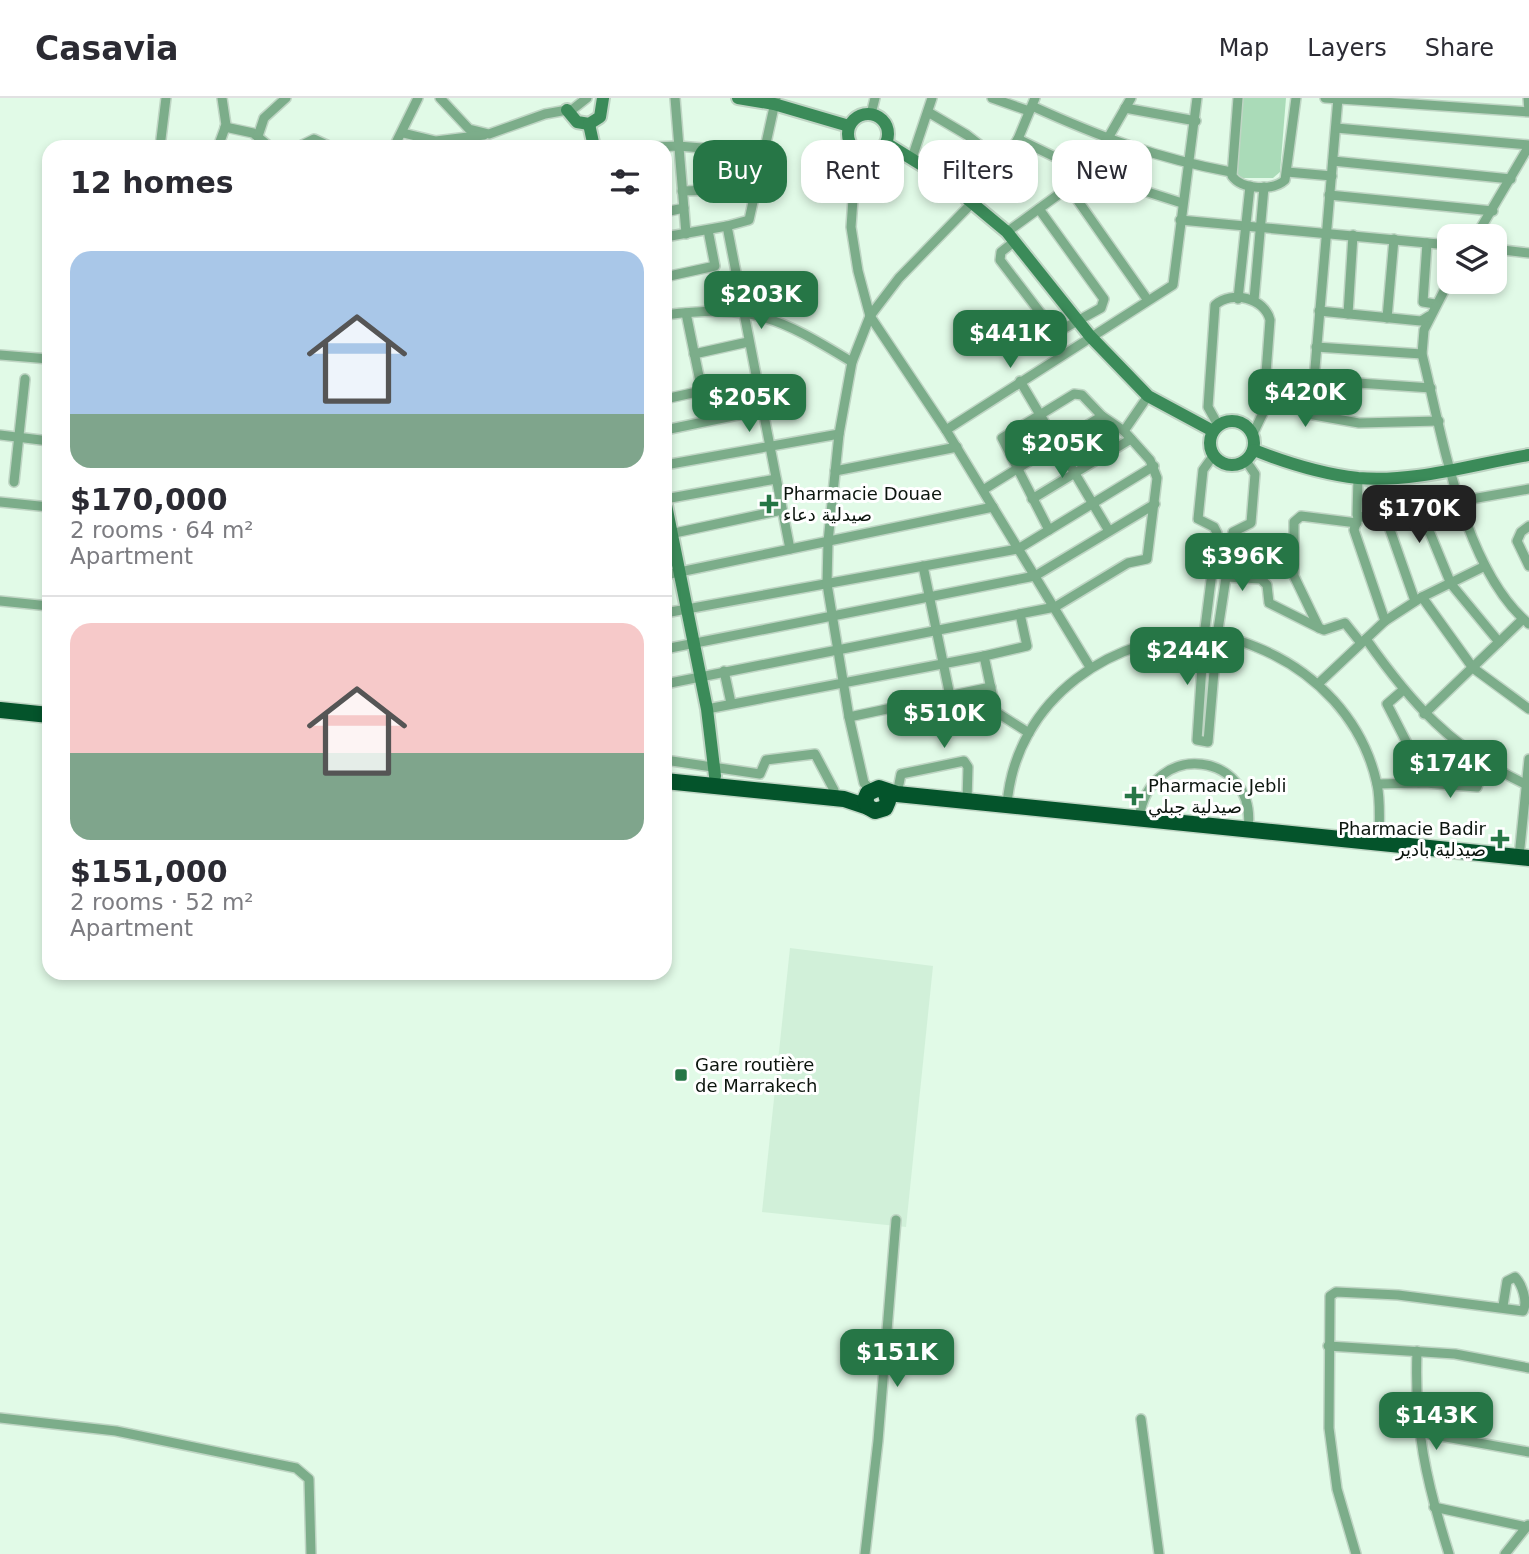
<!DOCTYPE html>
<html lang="en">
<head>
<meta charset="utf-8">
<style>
	body { margin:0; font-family:"DejaVu Sans","Noto Naskh Arabic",sans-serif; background:#f2f2f3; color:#2b2b33; height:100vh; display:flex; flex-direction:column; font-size:26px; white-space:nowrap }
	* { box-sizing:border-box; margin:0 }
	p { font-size:23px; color:#7c7c81 }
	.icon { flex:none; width:38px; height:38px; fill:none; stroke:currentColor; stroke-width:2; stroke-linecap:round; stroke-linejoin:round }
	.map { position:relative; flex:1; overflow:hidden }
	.panel { position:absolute; left:42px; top:42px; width:630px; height:840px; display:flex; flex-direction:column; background:#fff; border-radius:21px; box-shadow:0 4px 10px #0003 }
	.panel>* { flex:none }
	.hud { position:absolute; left:693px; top:42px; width:665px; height:63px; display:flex; gap:14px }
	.buttons { position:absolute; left:1437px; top:126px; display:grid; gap:14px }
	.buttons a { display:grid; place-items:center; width:70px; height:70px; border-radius:14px; background:#fff; box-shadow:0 4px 10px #0003; font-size:35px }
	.price { position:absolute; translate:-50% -60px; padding:0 16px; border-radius:14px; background:#267646; color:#fff; font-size:23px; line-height:46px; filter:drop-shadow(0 2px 4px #0008) }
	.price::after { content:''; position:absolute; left:50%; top:42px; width:21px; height:16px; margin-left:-10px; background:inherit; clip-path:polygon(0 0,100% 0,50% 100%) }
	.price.on { background:#222; color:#fff }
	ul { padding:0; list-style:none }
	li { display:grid; align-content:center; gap:14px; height:371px; padding:0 28px }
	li+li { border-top:2px solid #e1e1e2 }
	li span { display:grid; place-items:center; height:217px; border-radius:21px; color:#555 }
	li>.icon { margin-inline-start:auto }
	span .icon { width:126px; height:126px; fill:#fffc; stroke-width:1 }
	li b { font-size:30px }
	h2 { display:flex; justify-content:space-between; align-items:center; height:84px; padding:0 28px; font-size:30px }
	.pill { padding:0 24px; border-radius:21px; background:#fff; box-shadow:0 4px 10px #0003; font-size:24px; line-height:63px }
	.pill.on { background:#267646; color:#fff }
	header { display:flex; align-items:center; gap:42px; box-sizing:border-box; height:98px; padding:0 35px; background:#fff; border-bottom:2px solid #e1e1e2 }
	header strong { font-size:33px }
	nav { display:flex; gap:38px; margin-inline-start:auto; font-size:24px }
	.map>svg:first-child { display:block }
	.built { fill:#d1f0d9 }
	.green { fill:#aadbb8 }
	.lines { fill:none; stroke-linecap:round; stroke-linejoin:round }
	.street-casing { stroke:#bfd5c4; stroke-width:12 }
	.secondary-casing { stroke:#bfd5c4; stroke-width:16 }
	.highway-casing { stroke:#bfd5c4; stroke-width:19 }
	.street { stroke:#7cad8a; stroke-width:9 }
	.secondary { stroke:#3b8b59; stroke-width:12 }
	.highway { stroke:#04542b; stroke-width:16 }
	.poi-dot { fill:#267646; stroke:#fff; stroke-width:2.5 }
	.labels { text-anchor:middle; stroke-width:6; stroke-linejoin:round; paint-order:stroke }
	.poi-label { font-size:18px; fill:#0c150e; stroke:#fff; text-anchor:start }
</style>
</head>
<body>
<header>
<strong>Casavia</strong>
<nav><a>Map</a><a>Layers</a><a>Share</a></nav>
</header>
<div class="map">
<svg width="1529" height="1456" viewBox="0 0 1529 1456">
	<rect width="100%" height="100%" fill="#e1fae7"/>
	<path class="built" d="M790,850L933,868L906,1129L762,1114Z"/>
	<path class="green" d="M1242,0H1286L1280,74L1273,80H1240L1235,75Z"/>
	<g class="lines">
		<g class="street-casing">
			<g id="street">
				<path d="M440,0L469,31L489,36L545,16L573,11L587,0"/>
				<path d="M675,0L686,136"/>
				<path d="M776,0L749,122L727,128L790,451"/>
				<path d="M992,0L1029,13"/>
				<path d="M1238,0L1232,78C1242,92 1273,93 1285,82L1296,0"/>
				<path d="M1325,0L1529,14"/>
				<path d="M1338,0L1314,282L1308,316L1359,325L1439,323"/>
				<path d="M1528,0L1529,13"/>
				<path d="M1032,8C1100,39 1156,60 1231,74"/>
				<path d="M1125,10L1196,23"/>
				<path d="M928,14L967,37L1003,65"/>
				<path d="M871,16L875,0"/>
				<path d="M225,29L253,35L270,49"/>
				<path d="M1336,30L1529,47"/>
				<path d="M403,35L436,43L484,37"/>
				<path d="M258,38L264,20L286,0"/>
				<path d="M1018,41L1088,75L1182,105"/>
				<path d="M160,49L166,0"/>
				<path d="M218,49L226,27L222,0"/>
				<path d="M298,49L314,41L331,49"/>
				<path d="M394,49L418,0"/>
				<path d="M654,49L678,48L763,55"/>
				<path d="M861,55L854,87L851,129L858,173L870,218L946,332L1090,569"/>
				<path d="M912,60L932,0"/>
				<path d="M1333,63L1511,81"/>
				<path d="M1287,74L1332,78"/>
				<path d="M1069,90L1147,201"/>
				<path d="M682,93L716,92L723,89L732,51"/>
				<path d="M1329,97L1493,113"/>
				<path d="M665,114L684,110"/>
				<path d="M1180,122L1449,147"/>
				<path d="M1007,134L1088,75L1131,0"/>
				<path d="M1476,138L1529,48"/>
				<path d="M665,139L727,128"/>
				<path d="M1015,143L1001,154L1000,162L1052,230L1061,232L1101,210L1104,201L1039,111"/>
				<path d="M1427,145L1423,204L1435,206"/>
				<path d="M1494,151L1529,155"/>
				<path d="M665,179L715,168L708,132"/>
				<path d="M1449,183L1424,232L1422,256C1442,336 1463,471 1529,526"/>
				<path d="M1238,201L1250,88"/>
				<path d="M1254,202L1264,89"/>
				<path d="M1319,213L1421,223L1429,218"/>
				<path d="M686,215L702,293"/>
				<path d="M1348,216L1353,137"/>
				<path d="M665,217C753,206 778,219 852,264"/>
				<path d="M1387,220L1394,141"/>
				<path d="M1316,249L1422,256"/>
				<path d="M694,256L748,244"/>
				<path d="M0,257L49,261"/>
				<path d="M1314,282L1431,290"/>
				<path d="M1020,283L1109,433"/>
				<path d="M665,301L756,281"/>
				<path d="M1218,327L1208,309L1215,207C1232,192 1265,200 1270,222L1263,315L1253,336"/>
				<path d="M665,332L762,312"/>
				<path d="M946,332L1173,187L1197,0"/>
				<path d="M0,337L49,343"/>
				<path d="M1213,358L1203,372L1198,421L1214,429L1217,435L1204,538L1197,642L1208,644L1217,538L1233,434L1251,425L1255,376L1246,363"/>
				<path d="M665,367L839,336"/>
				<path d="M835,373L957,349"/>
				<path d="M1358,380L1357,417C1380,427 1417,420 1430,435L1451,486L1499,544"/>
				<path d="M14,384L25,281"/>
				<path d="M983,392L1102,318L1124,333"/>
				<path d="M665,401L776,381"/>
				<path d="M1032,401L1131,341"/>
				<path d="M1460,403L1529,391"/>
				<path d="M0,404L49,409"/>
				<path d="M1357,422L1354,432L1385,523"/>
				<path d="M1357,425L1301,418L1294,424V478L1319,530L1324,532L1345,525L1361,545"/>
				<path d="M1388,426L1415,503"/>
				<path d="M1529,428L1521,434L1517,443L1529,468"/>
				<path d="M1049,432L1002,340L1074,296L1082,297L1102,318"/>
				<path d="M665,437L782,412"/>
				<path d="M923,468L950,598"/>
				<path d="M665,477L993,409"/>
				<path d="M1226,479L1261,481L1267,487L1269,505L1319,530"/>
				<path d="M1422,499L1473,570L1529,611"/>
				<path d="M0,503L49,508"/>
				<path d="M665,515L1018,451L1154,368"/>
				<path d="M1366,541C1411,605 1452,651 1525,686"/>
				<path d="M665,551L1035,478L1155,406"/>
				<path d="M984,558L1027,548L1020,516"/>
				<path d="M724,573L731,605"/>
				<path d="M1319,585L1385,523L1422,499L1485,468"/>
				<path d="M665,586L1055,509L1128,465L1147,461L1157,380L1150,362L1124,333L1148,298"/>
				<path d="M1402,593L1387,606L1410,651L1419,685"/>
				<path d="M895,610L900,627L904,628L994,609"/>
				<path d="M707,611L984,558L996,614L1029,635"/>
				<path d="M1424,616L1523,521"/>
				<path d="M849,619L991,589"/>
				<path d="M665,662L760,676L766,662L815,656L834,692"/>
				<path d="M1377,686L1425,685L1477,689L1485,665"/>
				<path d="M871,692L864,685L849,619L827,486L828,444L839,336L852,264L870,218L899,180L973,104L1003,65L1018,41L1035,0"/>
				<path d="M897,696L901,676L964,663L968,669L967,703"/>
				<path d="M1007,707C1015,601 1114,533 1215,538C1228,538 1244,544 1256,549C1316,573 1363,622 1377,686C1381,705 1379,725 1379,744"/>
				<path d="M1139,720C1151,639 1258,654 1248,731"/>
				<path d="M1519,759L1529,661"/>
				<path d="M1328,1248L1455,1256L1529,1270"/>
				<path d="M1417,1253C1414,1330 1426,1383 1449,1456"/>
				<path d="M0,1320L116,1333L296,1370L309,1381L311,1456"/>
				<path d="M1141,1321L1159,1456"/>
				<path d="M1418,1334L1529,1354"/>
				<path d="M1434,1409L1527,1429"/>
				<path d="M865,1456L878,1343L896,1122"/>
				<path d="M1356,1456L1337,1391L1329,1330L1330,1198L1336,1194L1398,1197L1523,1213C1528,1204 1522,1186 1515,1179L1507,1183L1503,1208"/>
				<path d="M1505,1456L1528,1427"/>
			</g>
		</g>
		<g class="secondary-casing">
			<g id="secondary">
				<path d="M738,0L774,6L849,28"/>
				<path d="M567,12L577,24L589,26L600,19L603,0"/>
				<circle cx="868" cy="36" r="20"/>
				<path d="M589,26L594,49"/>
				<path d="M886,45L941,79L1007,134L1090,238L1148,298L1213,333"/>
				<circle cx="1232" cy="345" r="22"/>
				<path d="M1254,352C1287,365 1323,376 1358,380C1414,385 1474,366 1529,357"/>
				<path d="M665,402L707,611L715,678"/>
			</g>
		</g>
		<g class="highway-casing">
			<g id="highway">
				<path d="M0,612L49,617"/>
				<path d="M665,683L844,701L868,709"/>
				<path d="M885,693L888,703L885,710L875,713L868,709L865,702L868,695L879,690L897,696L1529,760"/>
			</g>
		</g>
		<use href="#street" class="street"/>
		<use href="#secondary" class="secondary"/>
		<use href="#highway" class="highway"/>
	</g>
	<g class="poi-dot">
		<path d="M765.5 395.5h7v7h7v7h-7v7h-7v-7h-7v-7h7z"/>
		<path d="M1130.5 687.5h7v7h7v7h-7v7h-7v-7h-7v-7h7z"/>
		<path d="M1496.5 730.5h7v7h7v7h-7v7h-7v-7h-7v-7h7z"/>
		<rect x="674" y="970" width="14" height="14" rx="3.5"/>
	</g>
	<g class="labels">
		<g class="poi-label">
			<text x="783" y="402">Pharmacie Douae<tspan x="783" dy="21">صيدلية دعاء</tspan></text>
			<text x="1148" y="694">Pharmacie Jebli<tspan x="1148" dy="21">صيدلية جبلي</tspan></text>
			<text x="1486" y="737" text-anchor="end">Pharmacie Badir<tspan x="1486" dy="21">صيدلية بادير</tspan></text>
			<text x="695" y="973">Gare routière<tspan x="695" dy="21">de Marrakech</tspan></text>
		</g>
	</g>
</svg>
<div class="buttons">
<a><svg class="icon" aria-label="layers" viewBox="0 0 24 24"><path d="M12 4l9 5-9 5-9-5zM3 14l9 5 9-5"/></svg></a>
</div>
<b class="price" style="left:761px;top:233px">$203K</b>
<b class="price" style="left:1010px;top:272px">$441K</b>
<b class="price" style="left:1305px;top:331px">$420K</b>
<b class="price" style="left:749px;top:336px">$205K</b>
<b class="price" style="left:1062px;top:382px">$205K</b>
<b class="price on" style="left:1419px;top:447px">$170K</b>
<b class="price" style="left:1242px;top:495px">$396K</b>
<b class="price" style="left:1187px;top:589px">$244K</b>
<b class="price" style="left:944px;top:652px">$510K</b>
<b class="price" style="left:1450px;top:702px">$174K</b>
<b class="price" style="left:897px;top:1291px">$151K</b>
<b class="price" style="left:1436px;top:1354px">$143K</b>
<div class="hud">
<a class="pill on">Buy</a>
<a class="pill">Rent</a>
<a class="pill">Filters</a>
<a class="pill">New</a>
</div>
<section class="panel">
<h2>12 homes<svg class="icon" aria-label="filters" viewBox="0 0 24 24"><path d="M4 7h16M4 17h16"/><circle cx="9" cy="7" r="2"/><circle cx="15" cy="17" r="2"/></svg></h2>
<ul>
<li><span style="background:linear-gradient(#a9c7e8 75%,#7fa58c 0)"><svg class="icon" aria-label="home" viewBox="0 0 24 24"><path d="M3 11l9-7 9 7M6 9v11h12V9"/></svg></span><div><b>$170,000</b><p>2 rooms · 64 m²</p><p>Apartment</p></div></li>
<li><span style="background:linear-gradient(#f6c9c9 60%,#7fa58c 0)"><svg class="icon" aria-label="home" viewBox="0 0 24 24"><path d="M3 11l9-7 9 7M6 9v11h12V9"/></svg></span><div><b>$151,000</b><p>2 rooms · 52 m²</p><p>Apartment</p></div></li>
</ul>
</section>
</div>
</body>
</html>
